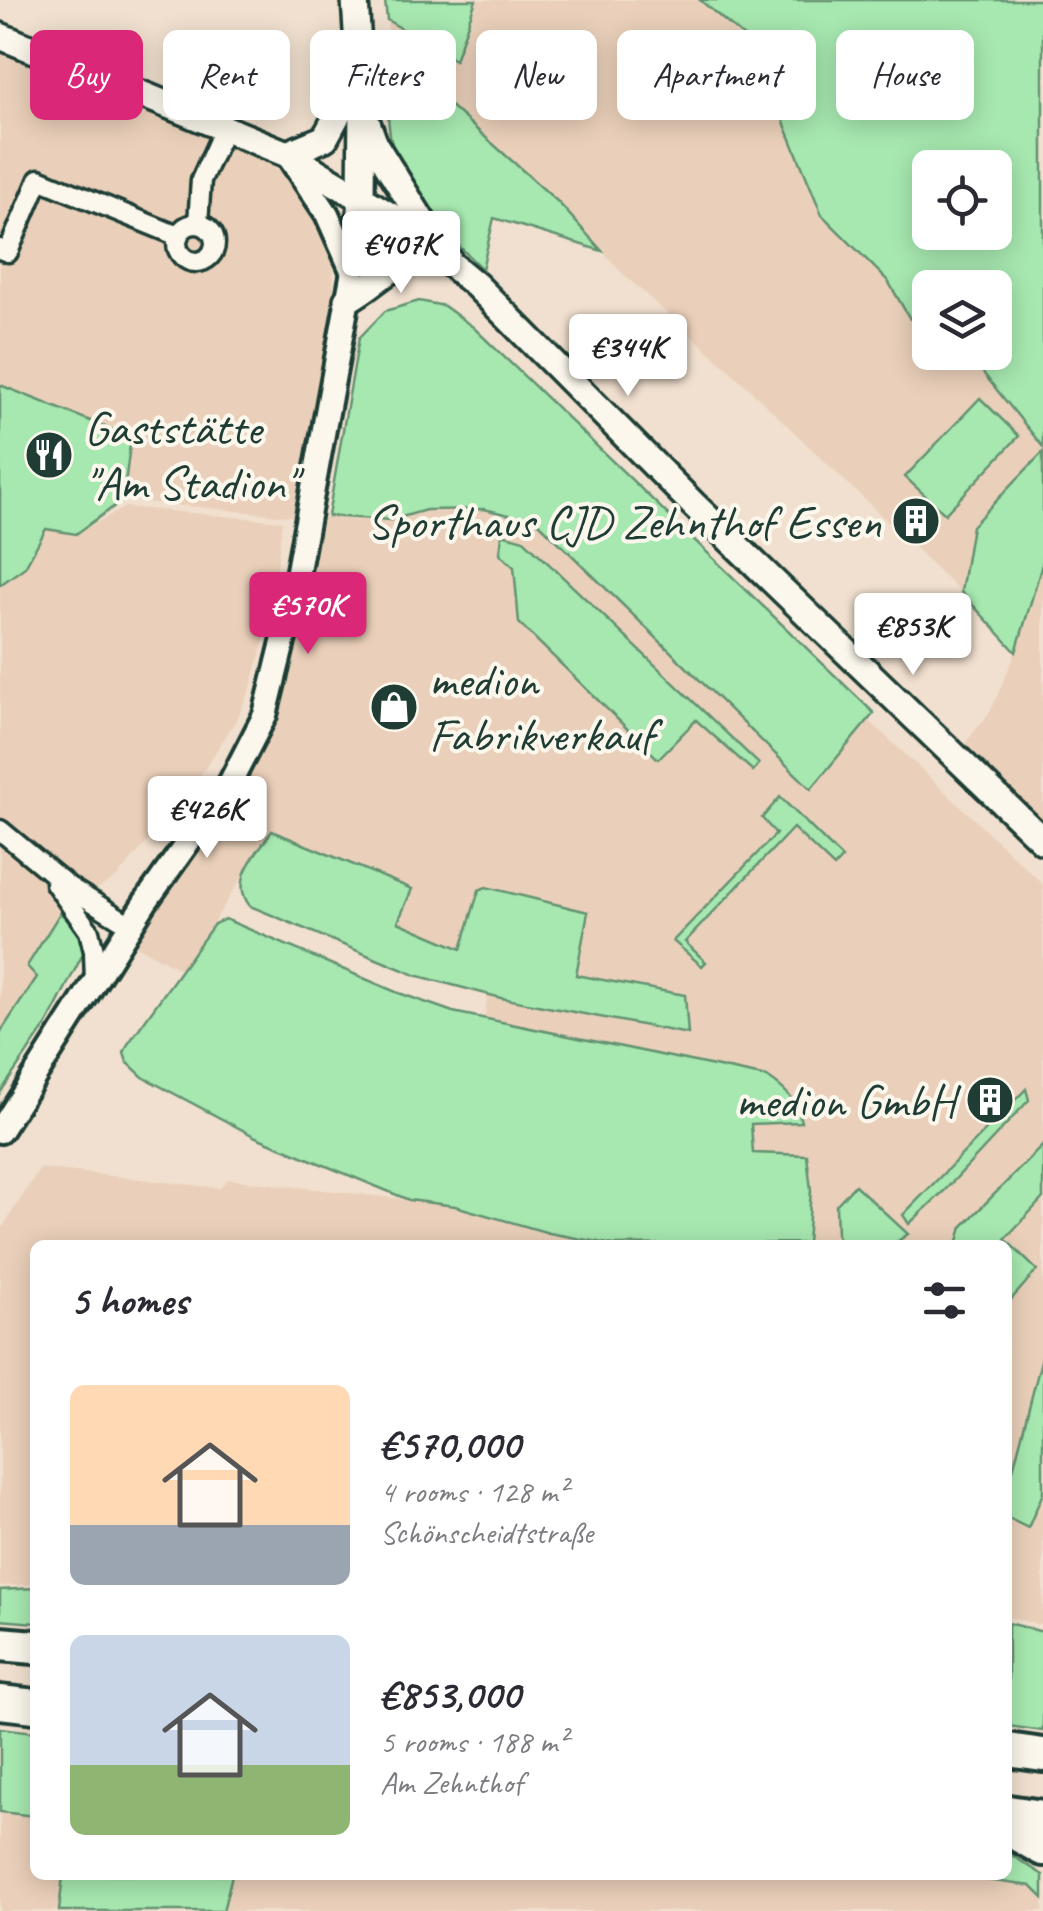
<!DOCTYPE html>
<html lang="en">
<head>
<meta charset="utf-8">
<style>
	body { margin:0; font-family:Caveat,sans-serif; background:#f2f2f3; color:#2b2b33; height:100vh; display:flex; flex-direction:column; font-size:38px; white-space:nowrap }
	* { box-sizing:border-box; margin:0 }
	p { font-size:32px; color:#7c7c81 }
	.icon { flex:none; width:55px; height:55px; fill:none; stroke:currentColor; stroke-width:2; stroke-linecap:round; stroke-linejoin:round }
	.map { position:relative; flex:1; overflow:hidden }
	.side { position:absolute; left:30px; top:1240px; width:982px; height:640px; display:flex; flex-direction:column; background:#fff; border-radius:15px; box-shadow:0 5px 25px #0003 }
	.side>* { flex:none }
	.hud { position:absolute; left:30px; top:30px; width:985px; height:90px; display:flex; gap:20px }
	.buttons { position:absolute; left:912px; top:150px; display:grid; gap:20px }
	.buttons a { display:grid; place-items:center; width:100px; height:100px; border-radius:15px; background:#fff; box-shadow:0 5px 25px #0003; font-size:50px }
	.price { position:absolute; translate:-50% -85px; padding:0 22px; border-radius:10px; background:#fff; color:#222; font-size:32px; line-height:65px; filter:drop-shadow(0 2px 5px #0008) }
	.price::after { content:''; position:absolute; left:50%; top:60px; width:30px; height:22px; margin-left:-15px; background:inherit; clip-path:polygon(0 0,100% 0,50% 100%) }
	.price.selected { background:#db2777; color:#fff }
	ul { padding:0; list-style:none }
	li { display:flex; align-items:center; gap:30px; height:250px; padding:0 40px }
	li span { display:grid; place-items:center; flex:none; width:280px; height:200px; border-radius:15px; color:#555 }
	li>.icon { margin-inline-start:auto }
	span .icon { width:120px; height:120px; fill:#fffc; stroke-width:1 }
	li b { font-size:42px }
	h2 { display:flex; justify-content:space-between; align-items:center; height:120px; padding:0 40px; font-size:42px }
	.tag { padding:0 35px; border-radius:15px; background:#fff; box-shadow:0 5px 25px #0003; font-size:35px; line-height:90px }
	.tag.selected { background:#db2777; color:#fff }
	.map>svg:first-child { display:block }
	.built { fill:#ead0ba }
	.green { fill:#a7e8b0; stroke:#639272; stroke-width:2.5; fill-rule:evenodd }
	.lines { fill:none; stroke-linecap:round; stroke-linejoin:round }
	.minor-casing { stroke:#1f3d34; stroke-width:25 }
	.tertiary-casing { stroke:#1f3d34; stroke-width:30 }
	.secondary-casing { stroke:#1f3d34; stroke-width:32 }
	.motorway-casing { stroke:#1f3d34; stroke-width:40 }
	.minor { stroke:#fbf7ec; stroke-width:18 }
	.tertiary { stroke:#fbf7ec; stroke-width:22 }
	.secondary { stroke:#fbf7ec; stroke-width:25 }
	.motorway { stroke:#fbf7ec; stroke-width:32 }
	.labels { text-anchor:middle; stroke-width:8; stroke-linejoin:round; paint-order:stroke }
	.poi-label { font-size:48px; fill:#1f3d34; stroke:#fbf7ec; text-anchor:start }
</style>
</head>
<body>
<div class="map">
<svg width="1043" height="1911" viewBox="0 0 1043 1911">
	<rect width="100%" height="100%" fill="#f1e0cf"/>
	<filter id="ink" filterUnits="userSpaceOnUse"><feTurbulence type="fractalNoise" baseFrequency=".01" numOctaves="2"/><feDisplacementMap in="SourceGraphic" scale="20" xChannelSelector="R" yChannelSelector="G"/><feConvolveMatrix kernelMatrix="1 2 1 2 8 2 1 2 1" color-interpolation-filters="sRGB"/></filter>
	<g filter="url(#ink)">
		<g class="built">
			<path d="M476,0H700L752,44L822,215L888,281L910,319L930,320V352L967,353L1043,447V452L972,526L961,592L723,364L623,274L558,202L390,52L387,20L454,60Z"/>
			<path d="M0,39L226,132L304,189L333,237L334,315L300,517L123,500L131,437L0,385Z"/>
			<path d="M579,443L722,582L1043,884V1626L1008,1617V1245H35V1584L0,1586V1231L40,1168L220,1188L228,1179L455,1205L488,994L500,943L462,949L398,922L412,890L254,858L183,971L122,938L259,738L307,526L328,516L391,520L426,510L484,508L506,518Z"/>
			<path d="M125,507L282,521L273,606L251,688L237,719L187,796L116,878L63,908L27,966L37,976L0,1033V585L25,567L46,529L76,534Z"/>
			<path d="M1043,561V834L957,753L990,712L1016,652Z"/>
			<path d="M0,1812L35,1816V1875H63L59,1911H0Z"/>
			<path d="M232,1875H949L1031,1886L1043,1898V1911H223Z"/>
		</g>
		<g class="green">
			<path d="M385,0H476L455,60L387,20Z"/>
			<path d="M700,0H1043V447L967,353L995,352V288H930V320L910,319L888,281L822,215L752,44ZM930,168H995V232H930Z"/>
			<path d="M390,52L558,202L602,251L494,218L482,269C449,237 409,197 394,152C384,121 389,84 390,52Z"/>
			<path d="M419,301L444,306L473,327L874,713L811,789L538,522L484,509L426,510L391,520L328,516L359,338L385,311Z"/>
			<path d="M0,385L131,437L123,500L76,534L46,529L25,567L0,585Z"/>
			<path d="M980,398L1019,436L945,514L905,477Z"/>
			<path d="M1043,452V561L1016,652L961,592L972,526Z"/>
			<path d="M502,534L524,540L759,764L753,771L696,720L658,759L519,623L514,567L500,554Z"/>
			<path d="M780,797L842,858L834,867L793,828L685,942L706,962L702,966L673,941L776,834L762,818Z"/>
			<path d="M272,831L412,889L398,922L461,949L479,890L486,887L588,912L576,975L685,995L688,1034L501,998L415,975L250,906C229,880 257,853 272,831Z"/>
			<path d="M60,913L82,933L85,950L47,1024L0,1093V1033L37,977L27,966Z"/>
			<path d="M225,919L396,992L453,1012L767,1077C785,1089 797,1100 801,1122L751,1124L753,1153L807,1155L811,1190L807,1243L614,1245L549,1233L455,1206L409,1200L256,1137L143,1077L127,1062L124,1053L128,1044L214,924Z"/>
			<path d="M1026,1089L1029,1100L945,1190L909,1224L903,1215Z"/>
			<path d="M1043,1145V1198L1005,1239L1037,1270L1008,1303V1245H957L962,1227Z"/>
			<path d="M855,1185L908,1234L892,1245H842L837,1235L836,1205Z"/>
			<path d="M1043,1353V1493L1028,1528L1008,1518V1489Z"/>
			<path d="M35,1588V1623L0,1620V1590Z"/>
			<path d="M1008,1623L1043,1632V1731L1008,1726Z"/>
			<path d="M0,1728L35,1732V1816L0,1812Z"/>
			<path d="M1008,1853L1043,1875V1898L1031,1886L949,1875H1008Z"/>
			<path d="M63,1875H232L223,1911H59Z"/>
		</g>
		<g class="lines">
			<g class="minor-casing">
				<g id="minor">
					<path d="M198,223L201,180L225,127"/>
					<circle cx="196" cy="243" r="19"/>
					<path d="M0,249L8,252L39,179L178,236"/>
					<path d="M0,830L69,887L130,925"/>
					<path d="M55,883L89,931L94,951L95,982"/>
				</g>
			</g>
			<g class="tertiary-casing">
				<g id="tertiary">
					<path d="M287,154L327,214L351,268"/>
					<path d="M0,1131L146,901L230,783L265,715L290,614L353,271L361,196"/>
				</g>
			</g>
			<g class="secondary-casing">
				<g id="secondary">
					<path d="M355,0L362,107L361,196"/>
					<path d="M0,36L287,154L399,221L476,285L694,505L1043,841"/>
					<path d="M366,120L375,145L437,245"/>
					<path d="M287,154L325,138L345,101L361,91"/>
					<path d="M347,300C392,274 391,255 448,259"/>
				</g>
			</g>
			<g class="motorway-casing">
				<g id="motorway">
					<path d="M0,1644L35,1647"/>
					<path d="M0,1702L35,1706"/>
					<path d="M1008,1750L1043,1755"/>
					<path d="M1008,1812L1043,1817"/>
					<path d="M1008,1829L1043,1849"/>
				</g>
			</g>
			<use href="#minor" class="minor"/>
			<use href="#tertiary" class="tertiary"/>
			<use href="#secondary" class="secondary"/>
			<use href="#motorway" class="motorway"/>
		</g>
	</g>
	<defs>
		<g id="restaurant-disc" transform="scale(2.5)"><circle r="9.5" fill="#1f3d34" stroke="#fbf7ec"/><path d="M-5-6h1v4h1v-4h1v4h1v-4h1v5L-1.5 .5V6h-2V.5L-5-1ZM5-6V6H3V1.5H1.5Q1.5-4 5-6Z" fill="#fff"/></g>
		<g id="building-disc" transform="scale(2.5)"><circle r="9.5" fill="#1f3d34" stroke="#fbf7ec"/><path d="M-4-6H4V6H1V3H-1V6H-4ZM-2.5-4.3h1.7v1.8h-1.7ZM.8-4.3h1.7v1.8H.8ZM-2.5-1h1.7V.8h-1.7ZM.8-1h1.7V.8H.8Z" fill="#fff"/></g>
		<g id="shop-disc" transform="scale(2.5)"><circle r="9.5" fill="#1f3d34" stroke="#fbf7ec"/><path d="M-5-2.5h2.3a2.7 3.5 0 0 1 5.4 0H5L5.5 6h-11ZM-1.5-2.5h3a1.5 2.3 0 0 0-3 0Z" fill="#fff"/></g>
	</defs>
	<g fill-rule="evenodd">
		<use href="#restaurant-disc" x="49" y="455"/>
		<use href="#building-disc" x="916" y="521"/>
		<use href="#shop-disc" x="394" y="707"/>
		<use href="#building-disc" x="990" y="1100"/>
	</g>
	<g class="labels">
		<g class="poi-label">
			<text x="84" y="444">Gaststätte<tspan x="84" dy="55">"Am Stadion"</tspan></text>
			<text x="881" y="538" text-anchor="end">Sporthaus CJD Zehnthof Essen</text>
			<text x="429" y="696">medion<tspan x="429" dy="55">Fabrikverkauf</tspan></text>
			<text x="955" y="1117" text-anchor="end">medion GmbH</text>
		</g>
	</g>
</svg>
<div class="buttons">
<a><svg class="icon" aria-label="locate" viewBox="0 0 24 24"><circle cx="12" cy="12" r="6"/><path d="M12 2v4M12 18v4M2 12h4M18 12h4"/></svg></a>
<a><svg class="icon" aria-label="layers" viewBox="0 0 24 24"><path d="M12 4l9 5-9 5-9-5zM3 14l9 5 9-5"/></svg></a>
</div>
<b class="price" style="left:401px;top:296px">€407K</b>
<b class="price" style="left:628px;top:399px">€344K</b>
<b class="price selected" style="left:308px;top:657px">€570K</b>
<b class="price" style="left:913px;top:678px">€853K</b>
<b class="price" style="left:207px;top:861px">€426K</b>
<div class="hud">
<a class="tag selected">Buy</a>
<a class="tag">Rent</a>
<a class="tag">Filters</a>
<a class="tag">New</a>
<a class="tag">Apartment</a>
<a class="tag">House</a>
</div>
<section class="side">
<h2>5 homes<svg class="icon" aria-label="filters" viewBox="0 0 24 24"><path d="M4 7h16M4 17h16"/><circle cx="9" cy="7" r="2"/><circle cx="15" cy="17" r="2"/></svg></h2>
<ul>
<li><span style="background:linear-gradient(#ffd9b3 70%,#9aa5b1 0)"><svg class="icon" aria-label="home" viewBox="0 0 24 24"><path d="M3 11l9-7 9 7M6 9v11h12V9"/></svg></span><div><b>€570,000</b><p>4 rooms · 128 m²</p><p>Schönscheidtstraße</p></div></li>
<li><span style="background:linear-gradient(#c9d6e8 65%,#8fb573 0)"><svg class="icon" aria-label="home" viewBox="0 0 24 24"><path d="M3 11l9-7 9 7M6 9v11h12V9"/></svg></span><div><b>€853,000</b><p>5 rooms · 188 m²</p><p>Am Zehnthof</p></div></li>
</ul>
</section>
</div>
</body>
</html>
